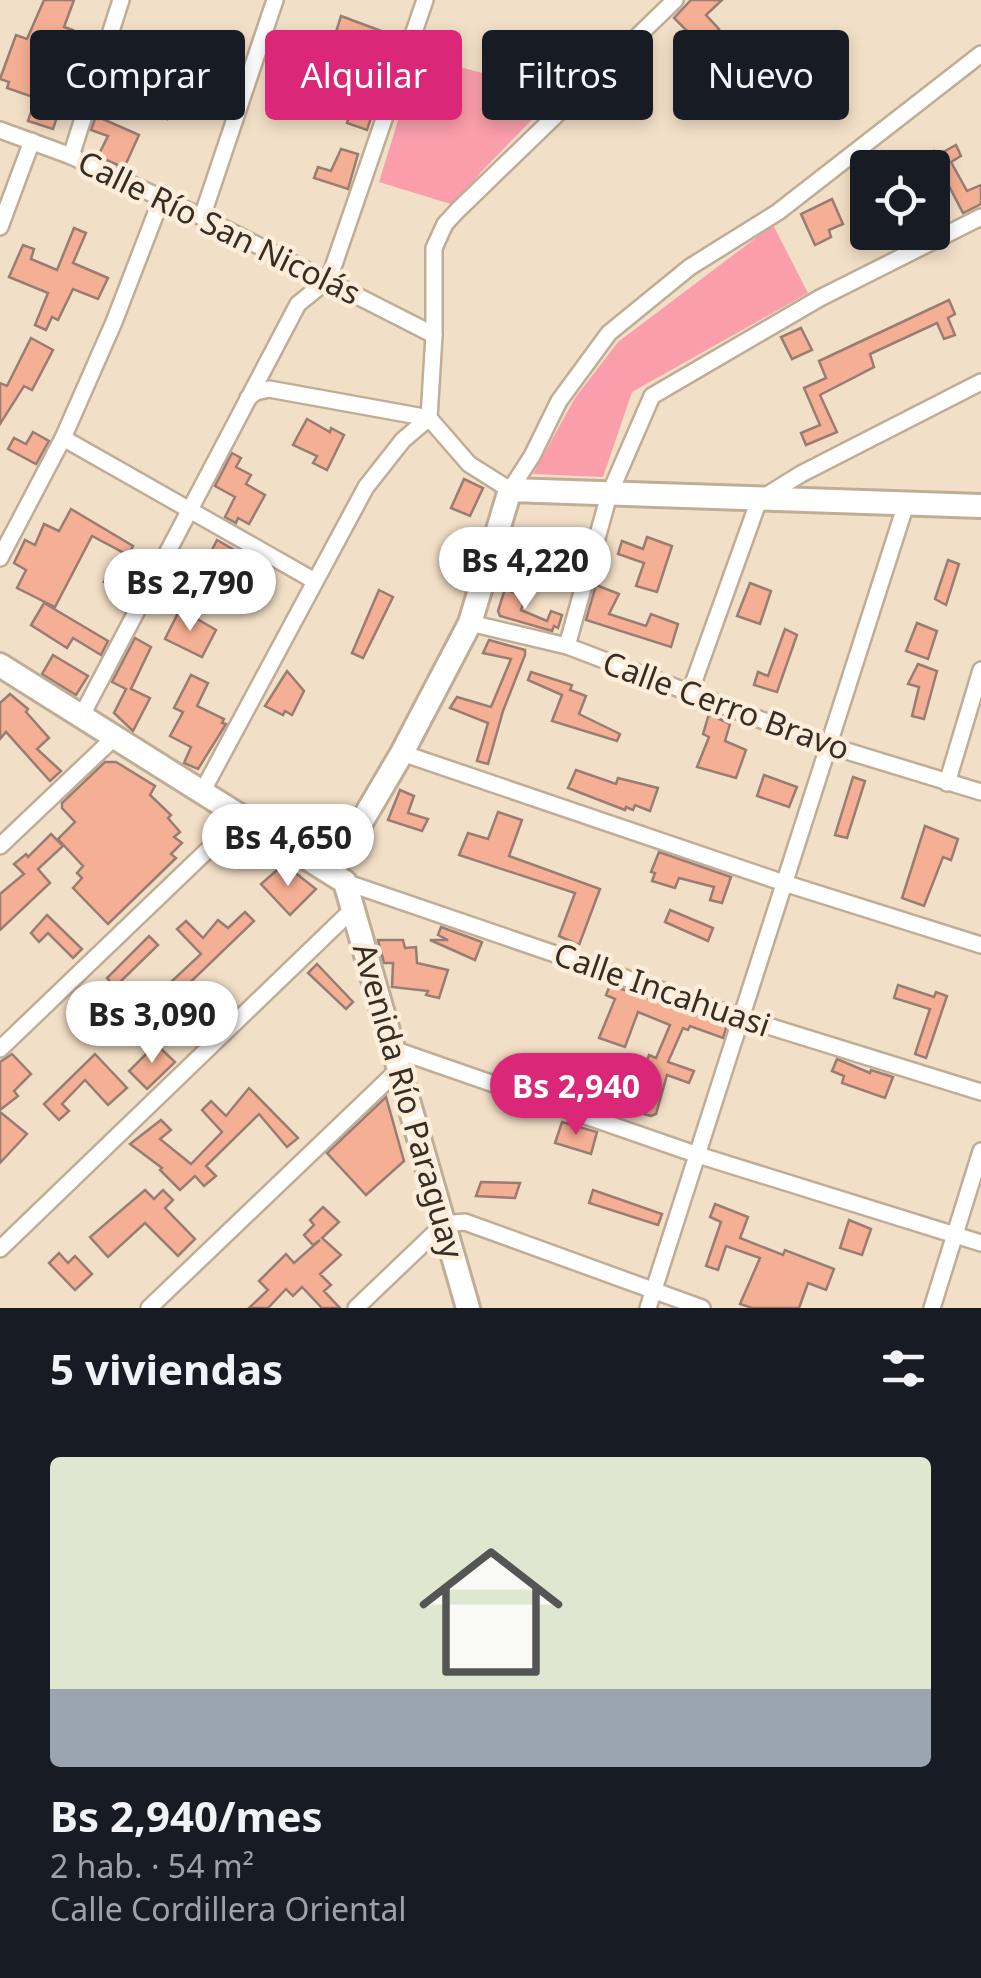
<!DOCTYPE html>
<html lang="es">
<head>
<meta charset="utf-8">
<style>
	body { margin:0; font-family:"Noto Sans",sans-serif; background:#20242c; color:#f1f3f6; height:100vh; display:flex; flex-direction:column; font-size:38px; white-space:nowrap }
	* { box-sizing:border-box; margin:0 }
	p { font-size:32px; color:#9ea1a6 }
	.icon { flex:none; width:55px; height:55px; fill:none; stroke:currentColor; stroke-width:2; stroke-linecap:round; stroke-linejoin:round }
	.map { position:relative; height:1308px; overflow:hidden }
	.panel { display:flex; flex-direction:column; background:#171b24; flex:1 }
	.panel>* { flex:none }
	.hud { position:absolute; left:30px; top:30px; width:922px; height:90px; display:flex; gap:20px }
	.buttons { position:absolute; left:850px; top:150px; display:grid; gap:20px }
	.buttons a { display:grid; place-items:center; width:100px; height:100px; border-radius:10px; background:#171b24; box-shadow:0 5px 15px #0003; font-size:50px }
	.price { position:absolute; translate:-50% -85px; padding:0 22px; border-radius:35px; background:#fff; color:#222; font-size:32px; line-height:65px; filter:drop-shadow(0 2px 5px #0008) }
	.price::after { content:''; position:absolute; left:50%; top:60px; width:30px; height:22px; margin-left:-15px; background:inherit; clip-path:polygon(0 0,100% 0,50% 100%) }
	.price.current { background:#db2777; color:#fff }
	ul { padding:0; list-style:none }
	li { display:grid; align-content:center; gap:20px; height:530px; padding:0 50px }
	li+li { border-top:2px solid #363941 }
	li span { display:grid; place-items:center; height:310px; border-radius:10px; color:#555 }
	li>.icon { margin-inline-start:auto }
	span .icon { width:180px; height:180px; fill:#fffc; stroke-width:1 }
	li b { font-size:42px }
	h2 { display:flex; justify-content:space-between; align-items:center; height:120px; padding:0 50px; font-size:42px }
	.chip { padding:0 35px; border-radius:10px; background:#171b24; box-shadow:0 5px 15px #0003; font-size:35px; line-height:90px }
	.chip.current { background:#db2777; color:#fff }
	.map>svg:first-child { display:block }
	.green { fill:#f99eaa }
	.building { fill:#f5af94; stroke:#997d73; stroke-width:2.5 }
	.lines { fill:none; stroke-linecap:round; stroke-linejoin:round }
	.street-casing { stroke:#c0ad96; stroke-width:20 }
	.secondary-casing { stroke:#c0ad96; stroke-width:28 }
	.street { stroke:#fff; stroke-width:15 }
	.secondary { stroke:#fff; stroke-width:22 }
	.labels { text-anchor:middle; stroke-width:9; stroke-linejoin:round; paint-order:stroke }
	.street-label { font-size:32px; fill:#352e25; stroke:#fdedda }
</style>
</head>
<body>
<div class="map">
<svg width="981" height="1308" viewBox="0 0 981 1308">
	<rect width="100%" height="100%" fill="#f2dfc7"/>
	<g class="green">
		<path d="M418,56L558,93L482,171L454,205L379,182Z"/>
		<path d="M773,225L808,293L632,392L603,477L533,474L575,398L618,342Z"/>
	</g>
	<g class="building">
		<path d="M44,0H74L64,27L73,30L47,100L61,105L53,129L28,121L36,98L7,88L9,82L0,79L16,35L27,39Z"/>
		<path d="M691,0H722L706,15L719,29L702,46L674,18Z"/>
		<path d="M341,16L392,35L382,60L388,62L385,75L367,130L347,123L354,100L360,102L371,68L360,64L364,51L333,42Z"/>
		<path d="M168,77L179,82L175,95L190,100L185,112L173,108L167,119L155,113Z"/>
		<path d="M96,116L139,135L124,168L98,156L108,136L91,130Z"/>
		<path d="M956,145L961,156L951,162L967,191L981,185V204L963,213L950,188L938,194L932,184V168H913L921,164L918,158L934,151L936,156Z"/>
		<path d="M341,149L358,154L348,189L314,178L318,167L331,171Z"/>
		<path d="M832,199L843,224L829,230L831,237L815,245L801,214Z"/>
		<path d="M74,228L86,233L73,263L108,278L98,299L73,289L58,320L52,317L46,330L35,325L48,293L9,277L23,245L34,249L31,259L57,270Z"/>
		<path d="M949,300L955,314L948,318L955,335L944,339L937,323L870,354L874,367L820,395L837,432L806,445L801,433L820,425L804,388L826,378L819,361Z"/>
		<path d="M801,328L812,350L792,359L781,337Z"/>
		<path d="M31,338L53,350L32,390L24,386L0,424V383L7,386Z"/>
		<path d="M307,419L330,432L331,428L344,435L327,470L313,463L317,456L293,445Z"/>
		<path d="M33,432L49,441L36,464L8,449L14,438L26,444Z"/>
		<path d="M232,453L241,458L236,467L251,475L246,484L265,495L249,524L238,518L236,523L225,517L235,497L215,486Z"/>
		<path d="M464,479L483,488L470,516L451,508Z"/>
		<path d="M71,509L133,546L128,555L92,536L55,607L17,588L26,570L14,563L25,540L35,545L44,524L59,531Z"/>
		<path d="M522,534L550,543L541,565L517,556Z"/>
		<path d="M647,537L672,546L657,592L636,586L644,563L618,554L622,541L643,549Z"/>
		<path d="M217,540L243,555L229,581L204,566Z"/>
		<path d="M948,560L959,564L946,605L935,599Z"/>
		<path d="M115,561L141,575L130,597L104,582Z"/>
		<path d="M750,583L771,591L760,624L737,616Z"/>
		<path d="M596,585L619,594L609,614L646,626L651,614L678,624L671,647L586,620Z"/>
		<path d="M505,589L526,597L521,610L547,621L551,611L562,615L558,628L554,626L552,631L500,616L498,611Z"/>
		<path d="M379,590L393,597L363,658L352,653Z"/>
		<path d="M44,603L108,641L101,655L73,638L67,648L31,625Z"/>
		<path d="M180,609L216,630L202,657L165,639Z"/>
		<path d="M917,623L937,631L928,659L906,651Z"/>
		<path d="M785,629L797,635L777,692L754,685L758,672L768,676Z"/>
		<path d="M135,638L151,647L131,689L150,698L133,731L114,713L126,689L112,682Z"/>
		<path d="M489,640L525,650V655L503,711L488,764L477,761L488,723L450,708L457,697L491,707L511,659L483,653Z"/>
		<path d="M53,655L88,676L76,695L42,674Z"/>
		<path d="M918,664L937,671L924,719L912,716L919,687L908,684Z"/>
		<path d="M287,671L304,691L292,715L285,711L283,715L265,706Z"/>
		<path d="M531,672L572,685L570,690L586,696L579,714L620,734L617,741L552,721L562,695L528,680Z"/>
		<path d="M191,675L208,683L197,706L224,719L222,723L226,724L198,769L184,763L191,747L170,736L183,712L174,708Z"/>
		<path d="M10,694L28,709L26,712L49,738L37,749L61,771L50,781L6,732L0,739V703Z"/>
		<path d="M709,714L730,724L725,741L746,750L736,778L697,767L709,737L703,734Z"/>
		<path d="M105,762H116L155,786L150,795L171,815L168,818L180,832L174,837L182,843L171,854L176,858L108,924L73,888L82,878L77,873L83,866L58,839L75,822L62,808V803Z"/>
		<path d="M576,770L616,784L618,778L658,788L650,811L635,805L633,810L626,807L625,810L568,788Z"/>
		<path d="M764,775L797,787L789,807L757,796Z"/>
		<path d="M853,777L865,781L847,838L835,835Z"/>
		<path d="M400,790L414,796L408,813L428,819L422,831L388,820Z"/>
		<path d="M498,812L522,820L509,856L600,889L579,945L559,936L575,893L459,855L468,833L488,839Z"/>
		<path d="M925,826L958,839L951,860L943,857L924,906L902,898Z"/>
		<path d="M51,834L63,846L38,869L50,883L0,930V894L24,874L14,864L26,854L28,857Z"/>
		<path d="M659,852L731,877L722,903L710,900L714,887L679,878L675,888L652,881L655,873L651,872Z"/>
		<path d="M284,864L316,889L290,915L261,884Z"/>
		<path d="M670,910L713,928L708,941L665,922Z"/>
		<path d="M245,912L254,921L150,1021L140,1011L201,954L177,929L186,921L203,938L218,920L228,928Z"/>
		<path d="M47,915L82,949L73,958L48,933L39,942L31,933Z"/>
		<path d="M441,927L482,942L475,960L430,940H448L438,935Z"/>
		<path d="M149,936L158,945L115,987L107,978Z"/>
		<path d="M378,940H403L405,948L416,947L417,963L448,970L439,998L426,995L428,991L392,987L393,963H384Z"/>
		<path d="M317,964L353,1002L346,1009L308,973Z"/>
		<path d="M610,985L727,1025L723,1038L690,1026L688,1030L683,1028L668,1062L694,1071L689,1083L667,1075L656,1114L651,1116L620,1108L635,1068L643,1072L649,1055L656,1058L670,1025L638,1012L625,1047L599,1038L615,999L606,995Z"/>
		<path d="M898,985L934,997L936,992L947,996L926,1058L915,1054L930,1009L894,998Z"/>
		<path d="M156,1044L175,1062L147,1089L129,1071Z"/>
		<path d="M12,1054L31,1074L14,1091L18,1096L0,1110V1062Z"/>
		<path d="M95,1054L127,1088L108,1105L85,1080L62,1104L69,1111L59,1120L44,1104Z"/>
		<path d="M837,1059L870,1073L871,1070L893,1077L885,1098L842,1083L844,1076L832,1071Z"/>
		<path d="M249,1088L298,1138L287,1147L259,1114L206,1166L216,1176L204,1186L195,1176L180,1190L160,1170L162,1168L130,1144L161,1120L171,1130L160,1139L191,1164L222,1132L202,1110L211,1101L226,1116Z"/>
		<path d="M386,1097L404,1161L366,1195L327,1153Z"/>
		<path d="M0,1112L27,1134L0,1163Z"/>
		<path d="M562,1122L597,1132L591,1154L555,1143Z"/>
		<path d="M481,1182L520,1183L515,1198L476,1196Z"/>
		<path d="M145,1190L154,1199L163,1190L173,1200L165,1208L195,1239L178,1256L145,1223L108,1257L90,1237Z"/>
		<path d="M593,1190L662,1214L658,1225L589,1203Z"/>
		<path d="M715,1204L748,1217L740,1238L783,1255L785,1250L834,1269L826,1290L808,1283L799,1308H752L740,1304L760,1258L726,1246L718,1270L706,1266L721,1222L710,1217Z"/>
		<path d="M323,1207L339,1222L322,1238L341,1255L320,1274L331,1285L324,1291L340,1308H322L302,1287L293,1296L286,1289L268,1308H249L268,1290L259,1281L286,1254L294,1263L320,1240L313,1245L304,1235L314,1225L310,1220Z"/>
		<path d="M849,1220L871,1229L862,1255L840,1248Z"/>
		<path d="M59,1253L68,1263L75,1256L92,1274L75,1290L49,1263Z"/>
	</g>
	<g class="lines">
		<g class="street-casing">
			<g id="street">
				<path d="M675,0L458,210L445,224L434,248V335L429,418L469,464L510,490L532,456L559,401L609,333L690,267L778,212L981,54"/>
				<path d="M0,130L71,156L202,217L434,335"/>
				<path d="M71,156L121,0"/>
				<path d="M202,217L275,0"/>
				<path d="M0,227L32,141"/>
				<path d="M248,398L256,392L269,389L429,418"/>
				<path d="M63,438L313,580"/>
				<path d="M0,558L63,438L114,322L161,200"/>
				<path d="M470,623L567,646L827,745L981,792"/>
				<path d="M567,646L609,495L652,396L820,298L981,217"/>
				<path d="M689,695L759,500L801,474L981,382"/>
				<path d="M82,715L298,304L329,279L425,0"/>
				<path d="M402,753L784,883L981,945"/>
				<path d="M947,783L981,670"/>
				<path d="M201,794L366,487L403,440L429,418"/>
				<path d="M0,846L116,736"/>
				<path d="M345,882L739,1017L981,1092"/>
				<path d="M0,1049L241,818"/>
				<path d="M393,1049L698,1155L981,1243"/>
				<path d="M0,1249L353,909"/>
				<path d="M149,1308L399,1069"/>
				<path d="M356,1308L444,1224L465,1222L702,1308"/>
				<path d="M648,1308L906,504"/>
				<path d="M932,1308L981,1151"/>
			</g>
		</g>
		<g class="secondary-casing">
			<g id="secondary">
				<path d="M0,665L345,882L468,1308"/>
				<path d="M332,872L402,753L470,623L510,490L981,506"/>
			</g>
		</g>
		<use href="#street" class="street"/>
		<use href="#secondary" class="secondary"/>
	</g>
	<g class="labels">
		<g class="street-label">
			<text transform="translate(219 228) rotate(26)" y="11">Calle Río San Nicolás</text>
			<text transform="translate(726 706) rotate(20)" y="11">Calle Cerro Bravo</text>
			<text transform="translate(662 990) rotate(19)" y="11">Calle Incahuasi</text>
			<text transform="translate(408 1101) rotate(74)" y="11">Avenida Río Paraguay</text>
		</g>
	</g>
</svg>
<div class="buttons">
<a><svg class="icon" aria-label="locate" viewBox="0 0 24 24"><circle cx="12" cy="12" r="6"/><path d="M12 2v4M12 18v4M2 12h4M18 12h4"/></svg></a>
</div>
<b class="price" style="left:525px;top:612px">Bs 4,220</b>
<b class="price" style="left:190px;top:634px">Bs 2,790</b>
<b class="price" style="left:288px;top:889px">Bs 4,650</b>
<b class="price" style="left:152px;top:1066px">Bs 3,090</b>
<b class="price current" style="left:576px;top:1138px">Bs 2,940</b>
<div class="hud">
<a class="chip">Comprar</a>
<a class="chip current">Alquilar</a>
<a class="chip">Filtros</a>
<a class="chip">Nuevo</a>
</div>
</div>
<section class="panel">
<h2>5 viviendas<svg class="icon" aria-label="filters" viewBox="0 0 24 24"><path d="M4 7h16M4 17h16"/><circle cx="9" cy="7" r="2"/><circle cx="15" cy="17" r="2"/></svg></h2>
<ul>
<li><span style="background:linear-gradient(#dfe7d0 75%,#9aa5b1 0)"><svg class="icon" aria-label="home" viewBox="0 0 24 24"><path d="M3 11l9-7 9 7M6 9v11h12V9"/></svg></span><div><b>Bs 2,940/mes</b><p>2 hab. · 54 m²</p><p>Calle Cordillera Oriental</p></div></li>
</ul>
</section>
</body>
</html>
